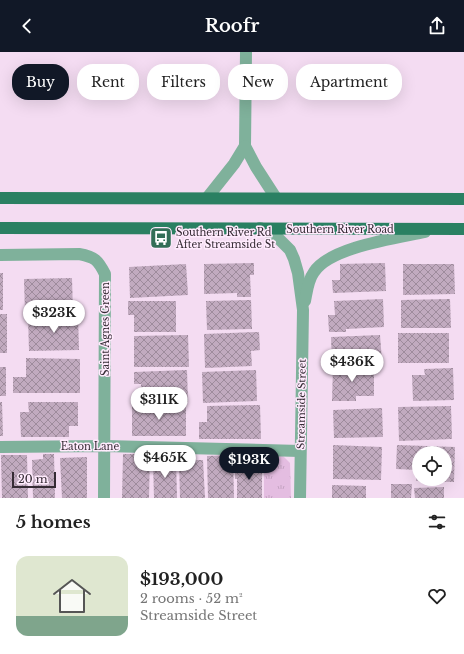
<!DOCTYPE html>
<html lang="en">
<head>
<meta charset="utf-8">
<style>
	body { margin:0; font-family:"Libre Baskerville",serif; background:#f2f2f2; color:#222; height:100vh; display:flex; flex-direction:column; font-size:15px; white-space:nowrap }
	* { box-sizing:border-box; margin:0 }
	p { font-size:13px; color:#767676 }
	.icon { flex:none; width:22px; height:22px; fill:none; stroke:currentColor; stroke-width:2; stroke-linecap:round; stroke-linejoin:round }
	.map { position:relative; height:446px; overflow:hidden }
	.side { display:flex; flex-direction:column; background:#fff; flex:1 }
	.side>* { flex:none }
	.top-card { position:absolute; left:12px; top:12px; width:440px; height:36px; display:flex; gap:8px }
	.fabs { position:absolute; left:412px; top:394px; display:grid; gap:8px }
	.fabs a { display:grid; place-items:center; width:40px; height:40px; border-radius:50%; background:#fff; box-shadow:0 4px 16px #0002; font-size:20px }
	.scale { position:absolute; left:12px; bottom:10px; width:44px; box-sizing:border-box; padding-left:4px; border:2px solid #352b34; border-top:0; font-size:11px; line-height:14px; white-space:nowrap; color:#352b34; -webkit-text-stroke:3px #ffebfd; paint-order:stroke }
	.price { position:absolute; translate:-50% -34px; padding:0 9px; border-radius:14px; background:#fff; color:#222; font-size:13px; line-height:26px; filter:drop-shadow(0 1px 2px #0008) }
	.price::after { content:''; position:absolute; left:50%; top:24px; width:12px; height:9px; margin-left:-6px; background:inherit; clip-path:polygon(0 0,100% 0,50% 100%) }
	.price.active { background:#111827; color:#fff }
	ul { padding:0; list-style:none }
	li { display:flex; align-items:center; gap:12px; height:100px; padding:0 16px }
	li span { display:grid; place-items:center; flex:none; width:112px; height:80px; border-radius:12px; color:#555 }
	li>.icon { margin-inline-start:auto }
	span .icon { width:48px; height:48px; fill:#fffc; stroke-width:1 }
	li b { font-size:17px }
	h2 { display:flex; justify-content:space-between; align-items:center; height:48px; padding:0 16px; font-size:17px }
	.chip { padding:0 14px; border-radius:16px; background:#fff; box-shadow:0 4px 16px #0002; font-size:14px; line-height:36px }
	.chip.active { background:#111827; color:#fff }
	header { display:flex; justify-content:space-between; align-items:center; height:52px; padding:0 16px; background:#111827; color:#fff; font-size:18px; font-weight:600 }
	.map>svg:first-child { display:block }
	.grass { fill:url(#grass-tufts) }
	.building { fill:url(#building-cross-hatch); fill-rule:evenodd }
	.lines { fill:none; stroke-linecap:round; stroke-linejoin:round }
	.minor { stroke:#7fb19b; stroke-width:12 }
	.major { stroke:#2a8062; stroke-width:12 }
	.labels { text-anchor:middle; stroke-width:3; stroke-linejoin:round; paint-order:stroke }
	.street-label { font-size:10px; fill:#352b34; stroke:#ffebfd }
	.poi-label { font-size:10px; fill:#352b34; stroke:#ffebfd; text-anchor:start }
</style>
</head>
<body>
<header><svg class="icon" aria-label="back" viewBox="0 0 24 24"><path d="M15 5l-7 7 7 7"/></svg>Roofr<svg class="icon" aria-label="share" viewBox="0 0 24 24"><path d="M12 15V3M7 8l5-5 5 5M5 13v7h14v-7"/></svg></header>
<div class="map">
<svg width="464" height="446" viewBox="0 0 464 446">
	<defs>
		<pattern id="grass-tufts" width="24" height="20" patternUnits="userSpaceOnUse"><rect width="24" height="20" fill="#e4bde1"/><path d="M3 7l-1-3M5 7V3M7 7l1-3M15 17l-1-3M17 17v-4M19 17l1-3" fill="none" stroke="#c4a3c2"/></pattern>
		<pattern id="building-cross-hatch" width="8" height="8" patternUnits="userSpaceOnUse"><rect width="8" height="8" fill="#c1aabf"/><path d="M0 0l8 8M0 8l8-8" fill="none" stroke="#9e8b9c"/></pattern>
	</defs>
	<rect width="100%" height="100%" fill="#f4dcf2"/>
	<path class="grass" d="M264,402L283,404L290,411L291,446H264Z"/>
	<g class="building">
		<path d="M254,211V223H250L251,245H237V241L204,242V212Z"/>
		<path d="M385,211L386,239L333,241L332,228H340V212Z"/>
		<path d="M186,212L188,243L130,246L129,215Z"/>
		<path d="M403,212H454L455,242L403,243Z"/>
		<rect x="0" y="221" width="3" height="37"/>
		<path d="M72,226L73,260L25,261L24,227Z"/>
		<path d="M383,247L384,275L346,277V280H329L328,263H335L334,249Z"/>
		<path d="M450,247L451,276H401V248Z"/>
		<path d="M251,248L252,277L207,278L206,249Z"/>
		<path d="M128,249H176V280H134V263H128Z"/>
		<rect x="0" y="262" width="7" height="39"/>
		<path d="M78,264L79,298L29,299L28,265Z"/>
		<path d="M259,280L260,298L251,299L252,314L205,316L204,282Z"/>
		<rect x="398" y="281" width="51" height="30"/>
		<path d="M188,283L189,315H134V284Z"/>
		<path d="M380,283L382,309L332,312L331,285Z"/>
		<path d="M26,306L80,307V341H13V325H26Z"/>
		<rect x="0" y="315" width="6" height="29"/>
		<path d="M333,315L374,316V344H356V349H332Z"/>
		<path d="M453,316L454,348L413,349L412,323H425L424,317Z"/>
		<path d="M187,318L188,350L142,352L141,332H134V320Z"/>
		<path d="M256,318L257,349L203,351L202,320Z"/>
		<path d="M0,350H2L3,384H0Z"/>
		<path d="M28,350H78V374H69V385H21L20,360H29Z"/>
		<path d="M260,353L261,387H199V370H207V354Z"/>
		<rect x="132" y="354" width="54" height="30"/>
		<path d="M451,354L452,387L399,389L398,355Z"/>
		<path d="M382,356L383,385L334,386L333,358Z"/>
		<path d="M333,393L382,395L381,428L333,427Z"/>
		<path d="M397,393L455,395L454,430L416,429L417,418L396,417ZM419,401H445V427H419Z"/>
		<path d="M43,402H54L55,446H33L32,408L43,407Z"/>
		<path d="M123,402H150L149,446H122Z"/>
		<path d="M1,403H27L28,446H2Z"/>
		<path d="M233,403L234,446H208L207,404Z"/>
		<path d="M87,405V446H62L60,406Z"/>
		<path d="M176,408L177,446H154L153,409Z"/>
		<path d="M179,408H203L205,446H180Z"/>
		<path d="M235,412H249V414H254V412H259V414H262V446H237V427H235Z"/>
		<path d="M391,432H412L411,446H391Z"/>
		<path d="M332,433L366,434V446H332Z"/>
		<path d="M444,435V446H415L414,436Z"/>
	</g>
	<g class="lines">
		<g class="minor">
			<path d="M246,0L245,94L256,115L276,146"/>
			<path d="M207,146L234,112L245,94"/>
			<path d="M260,176L275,183L290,198L294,207L298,221L303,258L300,446"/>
			<path d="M0,203L79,202C95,205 98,208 105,222L104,446"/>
			<path d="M305,249C307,239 308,228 314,220C330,195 397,186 425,180"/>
			<path d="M0,395L105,394L300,399"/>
		</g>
		<g class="major">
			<path d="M0,146L464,147"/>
			<path d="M0,176L464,177"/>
		</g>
	</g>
	<defs>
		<g id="bus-square" transform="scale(1.15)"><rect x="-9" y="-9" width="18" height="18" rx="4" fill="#336e57" stroke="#ffebfd"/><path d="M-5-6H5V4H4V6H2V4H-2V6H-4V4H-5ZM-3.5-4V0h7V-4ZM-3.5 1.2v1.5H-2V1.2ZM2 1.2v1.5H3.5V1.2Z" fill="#fff"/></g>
	</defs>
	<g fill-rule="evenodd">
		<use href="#bus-square" x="161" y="186"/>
	</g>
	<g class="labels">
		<g class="street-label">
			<text x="340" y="181">Southern River Road</text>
			<text transform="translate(105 277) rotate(-90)" y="4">Saint Agnes Green</text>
			<text transform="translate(301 352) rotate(-89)" y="4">Streamside Street</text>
			<text x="90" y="398">Eaton Lane</text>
		</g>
		<g class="poi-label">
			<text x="176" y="184">Southern River Rd<tspan x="176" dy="12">After Streamside St</tspan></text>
		</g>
	</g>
</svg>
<div class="fabs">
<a><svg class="icon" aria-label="locate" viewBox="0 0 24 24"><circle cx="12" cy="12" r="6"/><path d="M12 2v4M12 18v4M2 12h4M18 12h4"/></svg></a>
</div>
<div class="scale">20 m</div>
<b class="price" style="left:54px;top:282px">$323K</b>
<b class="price" style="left:352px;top:331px">$436K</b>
<b class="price" style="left:159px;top:369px">$311K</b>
<b class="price" style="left:165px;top:427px">$465K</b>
<b class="price active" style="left:249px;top:429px">$193K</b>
<div class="top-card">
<a class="chip active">Buy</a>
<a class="chip">Rent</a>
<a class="chip">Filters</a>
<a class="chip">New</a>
<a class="chip">Apartment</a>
</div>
</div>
<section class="side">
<h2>5 homes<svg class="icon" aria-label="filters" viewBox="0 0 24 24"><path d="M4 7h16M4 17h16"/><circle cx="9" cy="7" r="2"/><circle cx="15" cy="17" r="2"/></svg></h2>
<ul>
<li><span style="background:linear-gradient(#dfe7d0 75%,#7fa58c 0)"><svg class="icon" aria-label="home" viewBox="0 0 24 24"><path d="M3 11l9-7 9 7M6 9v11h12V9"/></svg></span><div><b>$193,000</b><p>2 rooms · 52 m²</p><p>Streamside Street</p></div><svg class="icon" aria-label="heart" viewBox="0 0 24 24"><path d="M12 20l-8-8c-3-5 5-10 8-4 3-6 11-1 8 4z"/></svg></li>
</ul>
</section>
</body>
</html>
